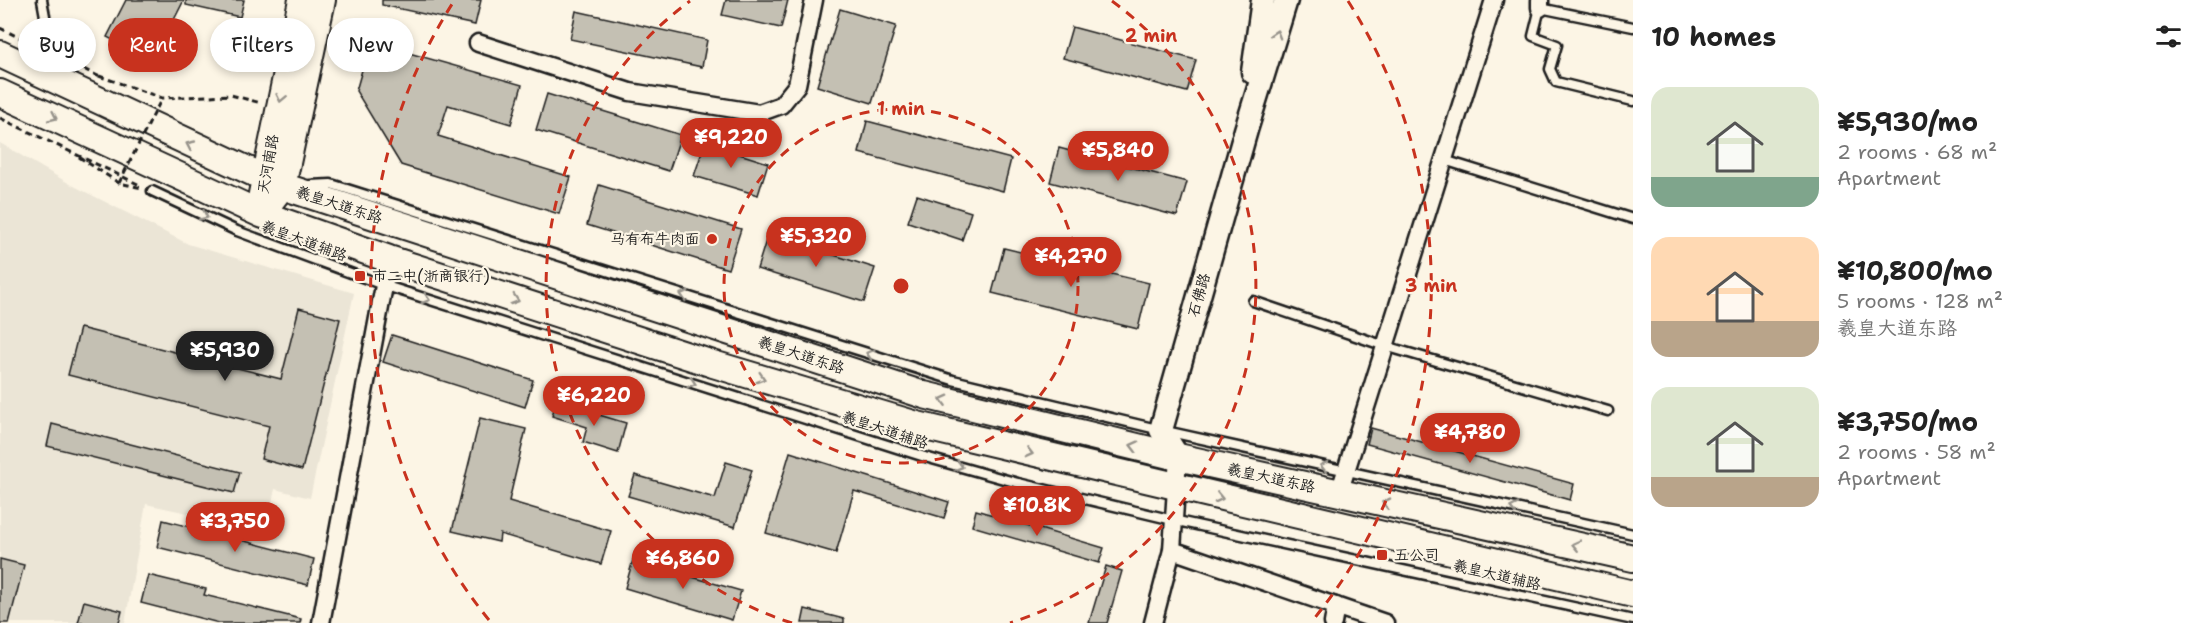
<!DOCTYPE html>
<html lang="en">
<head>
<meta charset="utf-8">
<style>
	body { margin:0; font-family:"Shantell Sans","LXGW WenKai TC",sans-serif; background:#f6f6f6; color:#222; height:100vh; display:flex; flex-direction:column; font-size:22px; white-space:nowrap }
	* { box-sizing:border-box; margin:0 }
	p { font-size:20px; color:#767676 }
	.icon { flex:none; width:33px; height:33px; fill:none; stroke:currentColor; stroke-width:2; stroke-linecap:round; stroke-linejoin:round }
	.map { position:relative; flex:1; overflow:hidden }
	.side { display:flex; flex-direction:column; background:#fff; width:570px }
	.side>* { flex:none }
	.hud { position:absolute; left:18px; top:18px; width:570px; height:54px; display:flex; gap:12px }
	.price { position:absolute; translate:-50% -51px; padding:0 14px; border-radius:21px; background:#c8321e; color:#fff; font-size:20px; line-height:39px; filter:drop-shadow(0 2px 3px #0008) }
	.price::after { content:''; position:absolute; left:50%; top:36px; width:18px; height:14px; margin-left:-9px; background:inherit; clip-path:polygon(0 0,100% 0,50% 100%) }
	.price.active { background:#222; color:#fff }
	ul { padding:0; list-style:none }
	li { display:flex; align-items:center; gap:18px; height:150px; padding:0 18px }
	li span { display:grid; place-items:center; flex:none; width:168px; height:120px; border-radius:18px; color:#555 }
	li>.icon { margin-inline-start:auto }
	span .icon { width:72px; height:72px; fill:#fffc; stroke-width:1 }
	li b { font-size:26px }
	h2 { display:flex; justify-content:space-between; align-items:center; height:72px; padding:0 18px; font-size:26px }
	.tag { padding:0 21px; border-radius:27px; background:#fff; box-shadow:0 3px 9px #0003; font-size:21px; line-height:54px }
	.tag.active { background:#c8321e; color:#fff }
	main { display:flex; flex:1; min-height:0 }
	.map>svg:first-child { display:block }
	.built { fill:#ebe5d6 }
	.building { fill:#c4c0b3; stroke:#1c1c1c; stroke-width:1.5 }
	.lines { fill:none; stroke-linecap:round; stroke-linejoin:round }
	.lane-casing { stroke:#1c1c1c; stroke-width:13 }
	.street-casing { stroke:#1c1c1c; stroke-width:21 }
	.secondary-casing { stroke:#1c1c1c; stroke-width:27 }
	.primary-casing { stroke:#1c1c1c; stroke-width:30 }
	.path { stroke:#1c1c1c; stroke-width:3; stroke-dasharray:6 4.5; stroke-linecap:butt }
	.lane { stroke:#fcf5e5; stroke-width:8 }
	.street { stroke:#fcf5e5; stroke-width:16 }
	.secondary { stroke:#fcf5e5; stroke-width:22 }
	.primary { stroke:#fcf5e5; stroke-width:26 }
	.path-bridge { stroke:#1c1c1c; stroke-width:3; stroke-dasharray:6 4.5; stroke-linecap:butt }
	.oneway { stroke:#97938b }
	.ring { fill:none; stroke:#c8321e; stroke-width:3; stroke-dasharray:10 8 }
	.poi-dot { fill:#c8321e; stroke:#fcf5e5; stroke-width:2 }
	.labels { text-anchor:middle; stroke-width:4.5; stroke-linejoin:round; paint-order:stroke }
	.street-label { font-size:15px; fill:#1c1c1c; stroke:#fcf5e5 }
	.poi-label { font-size:15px; fill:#1c1c1c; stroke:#fcf5e5; text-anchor:start }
	.centre { fill:#c8321e; stroke:#fcf5e5; stroke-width:3 }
	.ring-label { font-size:18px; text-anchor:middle; font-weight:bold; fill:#c8321e; stroke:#fcf5e5; stroke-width:4.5; stroke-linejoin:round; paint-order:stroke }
</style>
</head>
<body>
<main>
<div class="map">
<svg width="1633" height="623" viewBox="0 0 1633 623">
	<rect width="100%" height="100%" fill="#fcf5e5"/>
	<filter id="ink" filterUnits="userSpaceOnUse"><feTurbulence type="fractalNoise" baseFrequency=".0167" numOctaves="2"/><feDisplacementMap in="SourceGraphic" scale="12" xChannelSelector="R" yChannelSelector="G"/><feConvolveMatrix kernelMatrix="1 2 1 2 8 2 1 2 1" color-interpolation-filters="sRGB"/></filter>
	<g filter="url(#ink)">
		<path class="built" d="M0,143L70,184L188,244L354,293L310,498L275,489L266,530L146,504L125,623H0Z"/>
		<g class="building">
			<path d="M126,0H184L153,61L107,37Z"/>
			<path d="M186,0H244L240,17L186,5Z"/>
			<path d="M382,0H481L475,25L382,5Z"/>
			<path d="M726,0H788L781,28L722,15Z"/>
			<path d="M840,9L896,26L872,103L817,86Z"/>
			<path d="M576,11L707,40L702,67L570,39Z"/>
			<path d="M1072,27L1196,60L1187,92L1063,58Z"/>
			<path d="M370,42L522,85L511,124L448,105L438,136L571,177L559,214L401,165L356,91Z"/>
			<path d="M547,94L681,135L669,171L536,130Z"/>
			<path d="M867,121L1011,159L1003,191L859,153Z"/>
			<path d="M705,143L768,163L758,195L694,176Z"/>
			<path d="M1059,148L1187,182L1177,216L1050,182Z"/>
			<path d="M599,185L741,229L728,269L587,225Z"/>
			<path d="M917,195L971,212L962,240L908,222Z"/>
			<path d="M768,234L875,268L864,302L757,269Z"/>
			<path d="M1004,248L1149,283L1138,329L992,293Z"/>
			<path d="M299,308L340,319L302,470L261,459L269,426L68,375L80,328L281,379Z"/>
			<path d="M392,335L533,380L525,407L383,362Z"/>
			<path d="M556,402L626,423L618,453L583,442L587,427L552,416Z"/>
			<path d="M480,418L526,429L509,501L611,531L601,564L500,534L499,542L452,531Z"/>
			<path d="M52,424L240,472L234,493L47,446Z"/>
			<path d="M1371,428L1574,484L1570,500L1367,444Z"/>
			<path d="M790,452L949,502L944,518L854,491L836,553L766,533Z"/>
			<path d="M726,462L752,470L735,527L628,496L635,475L715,498Z"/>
			<path d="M976,510L1104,548L1099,563L972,526Z"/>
			<path d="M163,520L314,559L308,585L157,547Z"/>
			<path d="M0,559L24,565L9,623H0Z"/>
			<path d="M633,560L741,591L732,620L625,588Z"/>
			<path d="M1106,566L1122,571L1107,623H1089Z"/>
			<path d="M148,575L206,589L204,595L301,619L300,623H219L141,603Z"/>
			<path d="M84,601L122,611L119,623H78Z"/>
			<path d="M805,609L844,619V623H802Z"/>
		</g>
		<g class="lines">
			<g class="lane-casing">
				<g id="lane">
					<path d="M42,0L56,76"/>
					<path d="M1633,27L1540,8L1533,36L1557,45L1550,69L1556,82L1633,101"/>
					<path d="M1444,160L1633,219"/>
					<path d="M310,185L331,184L953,380L1161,430L1633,534"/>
					<path d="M152,191L237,231L383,285L925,457L1018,483L1173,520L1633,620"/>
					<path d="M1253,301L1385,346L1608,411"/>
				</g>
			</g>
			<g class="street-casing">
				<g id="street">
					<path d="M1540,8V0"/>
					<path d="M478,43L630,92L759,113L781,105L797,85L814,0"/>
					<path d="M1178,457L1172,550L1385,623"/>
					<path d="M1339,493L1494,0"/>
					<path d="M321,623L389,259"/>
					<path d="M1153,623L1172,550"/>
					<path d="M1333,623L1336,606"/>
				</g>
			</g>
			<g class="secondary-casing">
				<g id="secondary">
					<path d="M1253,72L1263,0"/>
					<path d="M1178,457L1161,430L1246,130L1286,0"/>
				</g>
			</g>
			<g class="primary-casing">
				<g id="primary">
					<path d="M0,54L282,186L924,395L1178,457L1633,558"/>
					<path d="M0,93L261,214L389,259L713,364L917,425L1633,594"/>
					<path d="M262,194L302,0"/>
					<path d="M272,199L282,186L322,0"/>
				</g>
			</g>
			<g class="path">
				<path d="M0,28L40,48"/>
				<path d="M65,60L100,77"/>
				<path d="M99,76L162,98L231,95L261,103"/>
				<path d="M0,118L142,186"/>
				<path d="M79,157L119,183L142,188"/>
			</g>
			<use href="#lane" class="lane"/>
			<use href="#street" class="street"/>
			<use href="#secondary" class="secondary"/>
			<use href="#primary" class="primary"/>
			<path class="path-bridge" d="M119,183L162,98"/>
		</g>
		<defs><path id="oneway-chevron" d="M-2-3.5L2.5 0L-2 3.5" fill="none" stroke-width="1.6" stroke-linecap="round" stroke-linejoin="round" transform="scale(1.5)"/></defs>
		<g class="oneway">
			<use href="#oneway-chevron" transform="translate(1276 34) rotate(-73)"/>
			<use href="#oneway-chevron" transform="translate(281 98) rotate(102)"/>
			<use href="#oneway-chevron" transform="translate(53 117) rotate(25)"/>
			<use href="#oneway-chevron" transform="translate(190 145) rotate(-155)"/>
			<use href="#oneway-chevron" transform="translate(204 216) rotate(25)"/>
			<use href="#oneway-chevron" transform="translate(684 295) rotate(-163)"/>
			<use href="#oneway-chevron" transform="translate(426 299) rotate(17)"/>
			<use href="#oneway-chevron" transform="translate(515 300) rotate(18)"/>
			<use href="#oneway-chevron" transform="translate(870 354) rotate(-163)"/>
			<use href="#oneway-chevron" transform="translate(761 378) rotate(17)"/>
			<use href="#oneway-chevron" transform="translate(692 383) rotate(18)"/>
			<use href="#oneway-chevron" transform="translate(944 400) rotate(-166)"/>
			<use href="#oneway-chevron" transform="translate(1134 446) rotate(-166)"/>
			<use href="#oneway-chevron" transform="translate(1029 453) rotate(14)"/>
			<use href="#oneway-chevron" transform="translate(959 466) rotate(16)"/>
			<use href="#oneway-chevron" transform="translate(1324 466) rotate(-167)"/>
			<use href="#oneway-chevron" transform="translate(1219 498) rotate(13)"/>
			<use href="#oneway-chevron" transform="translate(1386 503) rotate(-167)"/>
			<use href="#oneway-chevron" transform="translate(1514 508) rotate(-168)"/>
			<use href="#oneway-chevron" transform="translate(1576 545) rotate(-167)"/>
		</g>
	</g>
	<g class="ring">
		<circle cx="901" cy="286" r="177"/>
		<path d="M792 623A354 354 0 0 1 690 1M1112 1A354 354 0 0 1 1010 623"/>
		<path d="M489 620A530 530 0 0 1 454 1M1348 1A530 530 0 0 1 1313 620"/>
	</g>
	<g class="poi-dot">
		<circle cx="712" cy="239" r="6"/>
		<rect x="354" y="270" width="12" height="12" rx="3"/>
		<rect x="1376" y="549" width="12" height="12" rx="3"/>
	</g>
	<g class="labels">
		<g class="street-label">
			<text transform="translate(268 164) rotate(-80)" y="5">天河南路</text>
			<text transform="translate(339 205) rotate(18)" y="5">羲皇大道东路</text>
			<text transform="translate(304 241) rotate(20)" y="5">羲皇大道辅路</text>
			<text transform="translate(1199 295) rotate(-74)" y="5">石佛路</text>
			<text transform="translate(801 355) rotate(18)" y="5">羲皇大道东路</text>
			<text transform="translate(885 430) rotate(18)" y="5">羲皇大道辅路</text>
			<text transform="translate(1271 478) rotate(12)" y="5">羲皇大道东路</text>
			<text transform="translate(1497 575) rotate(13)" y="5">羲皇大道辅路</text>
		</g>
		<g class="poi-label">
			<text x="700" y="244" text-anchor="end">马有布牛肉面</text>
			<text x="372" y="281">市二中(浙商银行)</text>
			<text x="1394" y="560">五公司</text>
		</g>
	</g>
	<circle cx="901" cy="286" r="9" class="centre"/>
	<g class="ring-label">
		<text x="1151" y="42">2 min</text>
		<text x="901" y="115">1 min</text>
		<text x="1431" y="292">3 min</text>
	</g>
</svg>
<b class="price" style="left:731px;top:169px">¥9,220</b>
<b class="price" style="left:1118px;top:182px">¥5,840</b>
<b class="price" style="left:816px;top:268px">¥5,320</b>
<b class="price" style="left:1071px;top:288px">¥4,270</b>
<b class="price active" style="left:225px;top:382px">¥5,930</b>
<b class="price" style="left:594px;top:427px">¥6,220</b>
<b class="price" style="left:1470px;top:464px">¥4,780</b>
<b class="price" style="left:1037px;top:537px">¥10.8K</b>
<b class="price" style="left:235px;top:553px">¥3,750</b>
<b class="price" style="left:683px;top:590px">¥6,860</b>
<div class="hud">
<a class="tag">Buy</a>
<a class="tag active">Rent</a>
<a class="tag">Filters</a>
<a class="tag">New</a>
</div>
</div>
<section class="side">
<h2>10 homes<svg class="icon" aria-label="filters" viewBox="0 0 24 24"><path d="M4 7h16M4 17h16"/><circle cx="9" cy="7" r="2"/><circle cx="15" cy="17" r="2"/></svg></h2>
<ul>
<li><span style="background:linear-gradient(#dfe7d0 75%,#7fa58c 0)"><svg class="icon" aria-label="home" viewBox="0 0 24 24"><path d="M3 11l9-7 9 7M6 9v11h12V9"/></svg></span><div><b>¥5,930/mo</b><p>2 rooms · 68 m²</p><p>Apartment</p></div></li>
<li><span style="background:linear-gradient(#ffd9b3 70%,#b9a48a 0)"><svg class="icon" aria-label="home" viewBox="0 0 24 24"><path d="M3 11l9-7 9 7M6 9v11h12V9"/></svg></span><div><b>¥10,800/mo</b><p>5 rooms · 128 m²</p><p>羲皇大道东路</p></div></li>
<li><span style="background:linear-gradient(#dfe7d0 75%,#b9a48a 0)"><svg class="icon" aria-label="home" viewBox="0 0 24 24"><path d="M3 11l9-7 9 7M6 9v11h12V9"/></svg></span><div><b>¥3,750/mo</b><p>2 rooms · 58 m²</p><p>Apartment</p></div></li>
</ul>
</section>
</main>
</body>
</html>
